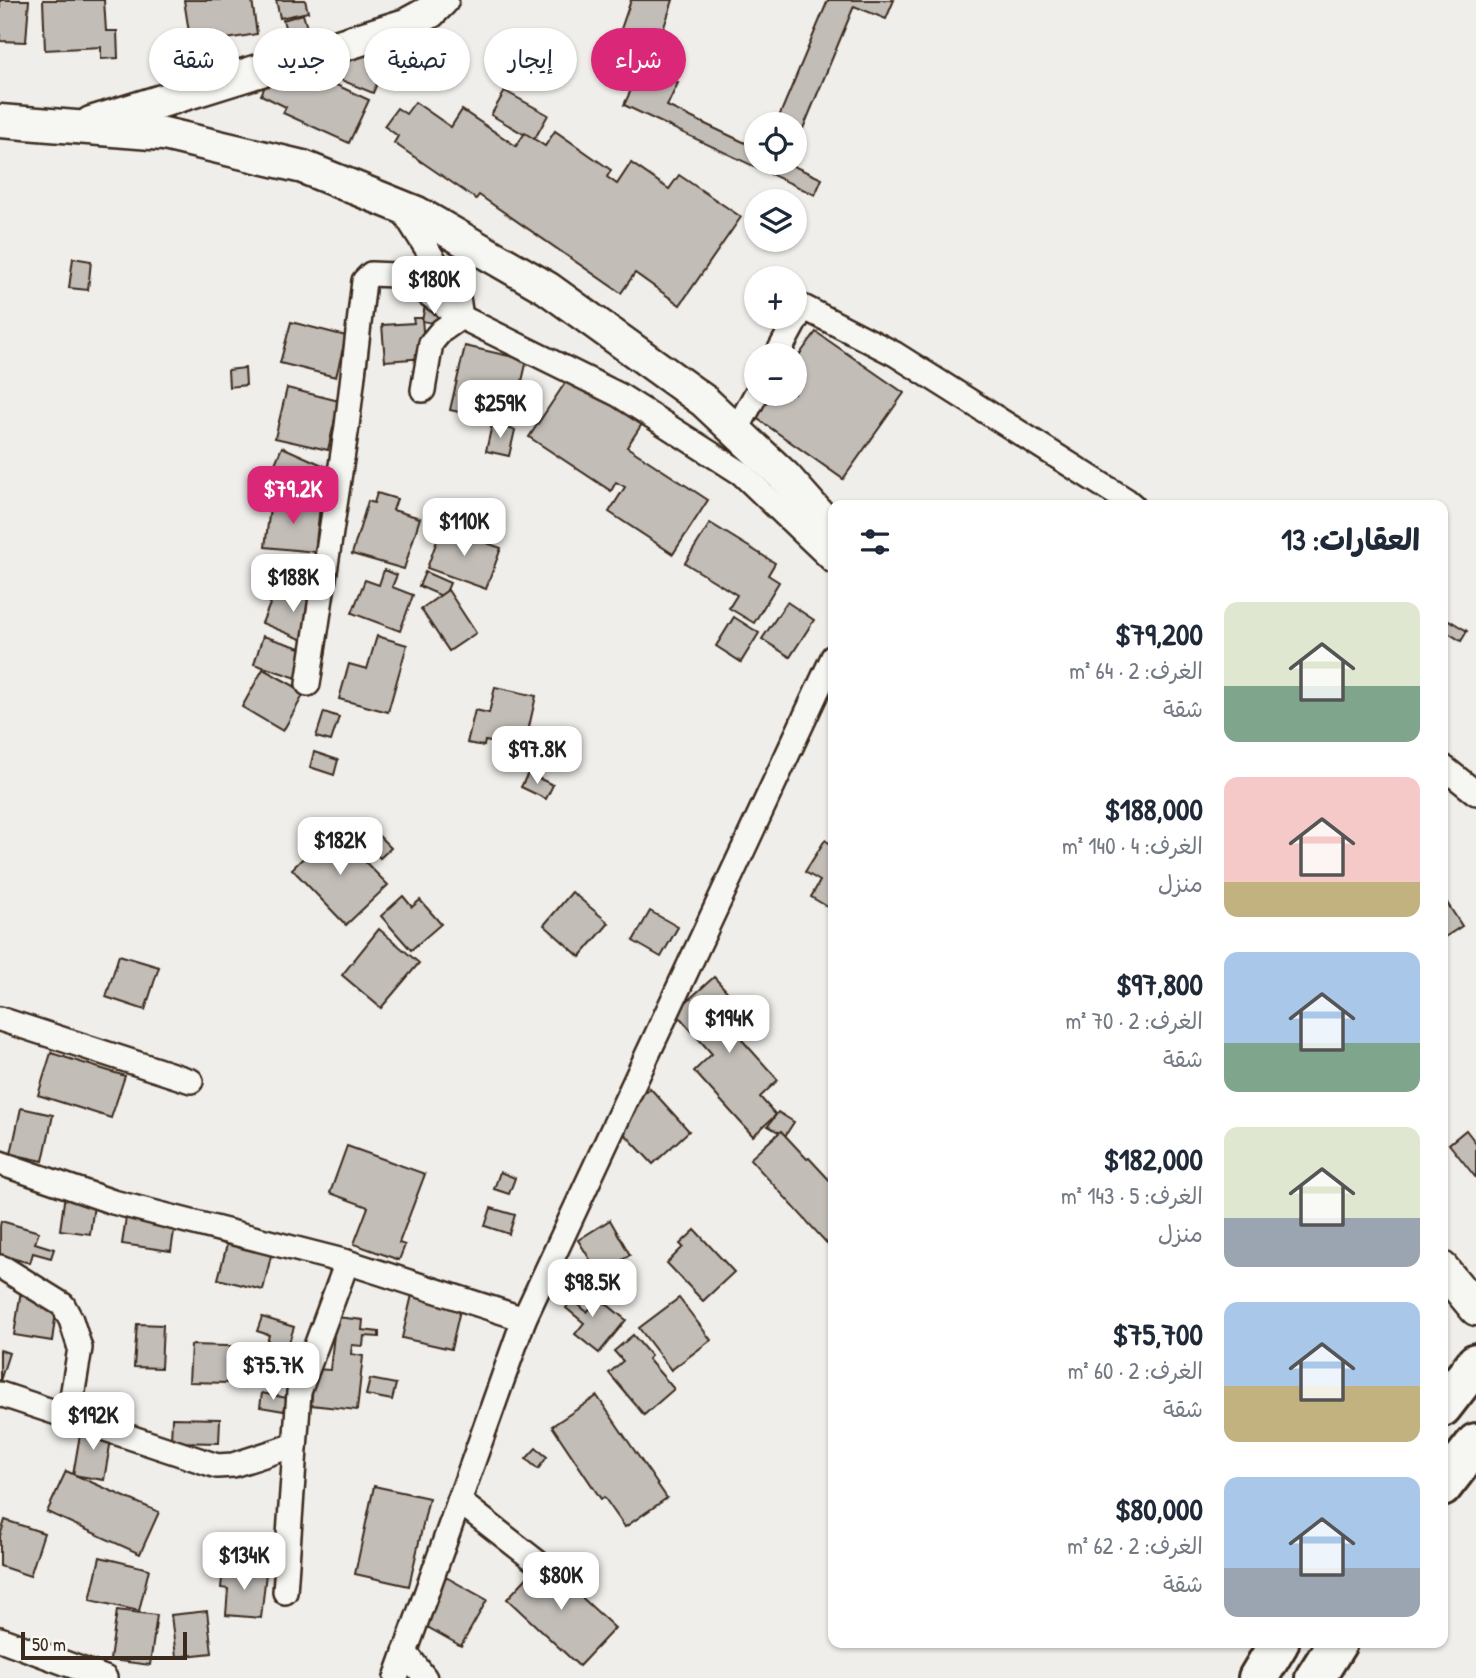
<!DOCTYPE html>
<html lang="ar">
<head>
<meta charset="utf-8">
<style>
	body { margin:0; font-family:"Patrick Hand","Playpen Sans Arabic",sans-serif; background:#f2f2f3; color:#1f2937; direction:rtl; height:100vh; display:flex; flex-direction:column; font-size:26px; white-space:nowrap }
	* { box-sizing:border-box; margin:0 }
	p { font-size:23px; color:#747a83 }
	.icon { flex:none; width:38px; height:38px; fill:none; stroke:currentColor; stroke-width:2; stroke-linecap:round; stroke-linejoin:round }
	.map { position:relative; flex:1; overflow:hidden; direction:ltr }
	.side { position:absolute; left:828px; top:500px; width:620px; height:1148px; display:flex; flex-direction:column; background:#fff; border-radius:14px; box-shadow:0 2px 5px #0004; direction:rtl }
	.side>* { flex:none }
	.banner { position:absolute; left:21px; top:28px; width:665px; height:63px; direction:rtl; display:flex; gap:14px }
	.controls { position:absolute; left:744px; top:112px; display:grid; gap:14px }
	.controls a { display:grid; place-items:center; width:63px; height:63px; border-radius:50%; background:#fff; box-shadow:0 2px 5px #0004; font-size:35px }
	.scale { position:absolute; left:21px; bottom:18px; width:166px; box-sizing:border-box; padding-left:7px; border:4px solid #3b2a1e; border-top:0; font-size:19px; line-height:24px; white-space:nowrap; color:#3b2a1e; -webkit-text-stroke:5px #f6f6f2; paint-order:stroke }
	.price { position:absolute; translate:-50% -60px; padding:0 16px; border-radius:14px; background:#fff; color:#222; font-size:23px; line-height:46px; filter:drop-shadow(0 2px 4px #0008) }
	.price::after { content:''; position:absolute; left:50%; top:42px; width:21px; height:16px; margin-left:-10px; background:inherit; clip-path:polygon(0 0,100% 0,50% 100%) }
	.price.current { background:#db2777; color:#fff }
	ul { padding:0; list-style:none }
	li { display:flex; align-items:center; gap:21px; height:175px; padding:0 28px }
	li span { display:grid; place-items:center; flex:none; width:196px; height:140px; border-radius:14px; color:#555 }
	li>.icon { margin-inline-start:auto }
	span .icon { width:84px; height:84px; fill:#fffc; stroke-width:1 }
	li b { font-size:30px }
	h2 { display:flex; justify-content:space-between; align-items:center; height:84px; padding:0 28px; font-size:30px }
	.pill { padding:0 24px; border-radius:32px; background:#fff; box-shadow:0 2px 5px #0004; font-size:24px; line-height:63px }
	.pill.current { background:#db2777; color:#fff }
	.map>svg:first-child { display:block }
	.building { fill:#c2bdb7; stroke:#3b2a1e; stroke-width:2 }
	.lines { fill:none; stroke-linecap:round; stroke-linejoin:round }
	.street-casing { stroke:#3b2a1e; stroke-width:28 }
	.secondary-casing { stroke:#3b2a1e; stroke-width:37 }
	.highway-casing { stroke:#3b2a1e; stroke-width:44 }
	.street { stroke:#f6f6f2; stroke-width:23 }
	.secondary { stroke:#f6f6f2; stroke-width:32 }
	.highway { stroke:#f6f6f2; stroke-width:38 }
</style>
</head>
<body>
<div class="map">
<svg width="1476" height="1678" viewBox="0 0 1476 1678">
	<rect width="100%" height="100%" fill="#efeeea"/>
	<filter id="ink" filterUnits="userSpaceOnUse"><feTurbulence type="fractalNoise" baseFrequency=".0143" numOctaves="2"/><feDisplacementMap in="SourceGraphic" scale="14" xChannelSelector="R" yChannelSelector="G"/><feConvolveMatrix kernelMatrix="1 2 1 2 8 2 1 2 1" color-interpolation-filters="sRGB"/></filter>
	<g filter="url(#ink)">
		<g class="building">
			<path d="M0,0H29L26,42L0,41Z"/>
			<path d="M43,0H104L106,31H117L118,58L101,59V47L45,50Z"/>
			<path d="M184,0H252L257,34L191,45Z"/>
			<path d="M276,0H305L308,12L280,18Z"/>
			<path d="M631,0H673L658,45L620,32Z"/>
			<path d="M828,0H894L886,19L854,6L794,150V124H776Z"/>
			<path d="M303,14L307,28L287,34L283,20Z"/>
			<path d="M355,44L388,58L373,93L341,80Z"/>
			<path d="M278,58L369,100L349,143L283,113L286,107L261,95Z"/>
			<path d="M642,66L678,83L667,106L756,148V163H787L822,179L815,195L624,105Z"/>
			<path d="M505,91L548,115L534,140L491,115Z"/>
			<path d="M415,102L451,127L462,110L516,146L525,133L545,146L555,131L611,170L607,177L617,184L631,163L669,189L679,175L741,217L680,305L635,273L621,293L479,195L476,199L394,143L398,136L384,126L397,108L406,114Z"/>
			<path d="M73,258L91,261L88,290L69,288Z"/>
			<path d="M426,300L454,327L422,321Z"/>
			<path d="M413,318H422L425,358L385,361L382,325L414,323Z"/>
			<path d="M291,322L346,336L336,377L280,363Z"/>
			<path d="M816,332L904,393L843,479L755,417L772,394H794V362Z"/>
			<path d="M465,346L527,360L512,424L450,410Z"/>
			<path d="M245,368L246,385L229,387L228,370Z"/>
			<path d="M569,377L642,424L627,447L708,500L673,554L609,512L625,487L616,482L611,491L529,437Z"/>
			<path d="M287,388L339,401L328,450L275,438Z"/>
			<path d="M492,425L515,430L509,456L486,451Z"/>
			<path d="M282,447L336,471L320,508L266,485Z"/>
			<path d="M377,493L397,499L393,510L420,518L404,569L352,554L368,501L374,503Z"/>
			<path d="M271,500L320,506L315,552L265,547Z"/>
			<path d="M710,523L775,563L768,575L779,582L754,623L729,608L737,595L685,563Z"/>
			<path d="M442,527L501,548L486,589L427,568Z"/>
			<path d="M384,570L397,575L392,587L413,595L400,631L352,613L365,580L379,585Z"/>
			<path d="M425,572L450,583L444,597L419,586Z"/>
			<path d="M277,587L323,605L308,642L262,623Z"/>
			<path d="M448,590L476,633L449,651L421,609Z"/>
			<path d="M787,602L814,620L790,657L762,639Z"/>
			<path d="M734,617L759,633L741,662L716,646Z"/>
			<path d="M1449,620L1467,631L1461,641L1442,629Z"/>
			<path d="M263,636L319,654L309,682L254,664Z"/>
			<path d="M377,636L407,645L388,712L339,699L349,664L367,669Z"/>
			<path d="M263,669L305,692L283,731L242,707Z"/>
			<path d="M495,687L536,696L524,749L485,741L484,746L467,743L475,710L489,713Z"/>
			<path d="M324,712L339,717L331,741L316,737Z"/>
			<path d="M314,752L338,760L334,775L310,767Z"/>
			<path d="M528,773L553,785L546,799L521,787Z"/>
			<path d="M333,829L388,885L346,925L292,869Z"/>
			<path d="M372,829L391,848L380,858L362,840Z"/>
			<path d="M825,840L833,846V910L811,897L820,881L805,872Z"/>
			<path d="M572,892L609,923L580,957L544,925Z"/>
			<path d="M1442,895L1462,926L1445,937L1442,932Z"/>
			<path d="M403,896L412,907L420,900L441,924L411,950L381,916Z"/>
			<path d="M650,911L678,927L661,957L633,941Z"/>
			<path d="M379,929L419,963L381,1008L342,975Z"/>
			<path d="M119,955L159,967L145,1010L106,997Z"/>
			<path d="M714,977L758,1026L742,1040L778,1080L760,1097L776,1115L753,1136L694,1071L712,1054L675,1012Z"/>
			<path d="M51,1053L125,1076L111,1118L38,1095Z"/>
			<path d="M650,1088L689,1131L653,1164L621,1130L631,1120L623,1112Z"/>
			<path d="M21,1108L53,1115L43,1161L11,1154Z"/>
			<path d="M778,1112L794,1122L785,1136L768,1126Z"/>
			<path d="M1466,1130L1476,1143V1178L1449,1144Z"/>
			<path d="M781,1131L807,1159L809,1158L833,1184V1250L750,1159Z"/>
			<path d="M347,1146L425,1174L399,1243L405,1245L399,1260L354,1244L368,1207L330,1193Z"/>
			<path d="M500,1172L515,1178L509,1194L494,1189Z"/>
			<path d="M65,1194L95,1198L90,1234L60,1230Z"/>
			<path d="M128,1204L177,1212L171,1251L122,1244Z"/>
			<path d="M491,1208L515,1215L509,1234L485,1226Z"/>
			<path d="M610,1220L630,1255L619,1262L622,1267L602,1279L578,1240Z"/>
			<path d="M1,1221L39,1232L35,1243L54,1249L51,1258L33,1253L30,1263L0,1255V1226Z"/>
			<path d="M695,1230L734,1272L703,1301L667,1263L683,1247L680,1244Z"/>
			<path d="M229,1237L273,1247L263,1290L218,1279Z"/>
			<path d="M561,1279L580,1294L574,1301L587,1312L599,1298L626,1320L599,1353L575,1334L584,1323L566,1308L570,1302L554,1288Z"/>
			<path d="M22,1284L59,1290L52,1341L14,1335Z"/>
			<path d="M414,1286L463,1297L451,1349L402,1338Z"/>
			<path d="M679,1298L711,1340L671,1370L639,1328Z"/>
			<path d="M262,1317L294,1327L287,1349L267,1343L269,1335L257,1331Z"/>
			<path d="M336,1317L363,1320L362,1330L379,1332V1337L364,1336L363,1346L352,1345L351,1354L363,1356L357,1410L311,1405L315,1369L330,1370Z"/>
			<path d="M137,1324L163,1325L161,1368L134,1367Z"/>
			<path d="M633,1335L651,1356L648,1359L674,1389L644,1415L609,1373L623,1361L614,1351Z"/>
			<path d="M191,1345L262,1347L261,1375L229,1374V1383L189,1382Z"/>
			<path d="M0,1350L9,1353L0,1381Z"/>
			<path d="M370,1379L396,1384L392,1400L366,1395Z"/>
			<path d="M262,1393L287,1398L284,1411L260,1407Z"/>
			<path d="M597,1396L667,1498L625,1527L604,1497L601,1499L552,1426Z"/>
			<path d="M172,1418L220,1419L219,1443L171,1442Z"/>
			<path d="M82,1423L113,1428L104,1480L73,1475Z"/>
			<path d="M536,1448L547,1457L538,1469L526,1459Z"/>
			<path d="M66,1471L159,1512L140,1554L47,1512Z"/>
			<path d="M374,1486L429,1498L409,1586L355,1574Z"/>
			<path d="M5,1520L44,1533L30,1576L0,1566V1536Z"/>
			<path d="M100,1557L149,1569L139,1611L90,1600Z"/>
			<path d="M546,1557L579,1587L575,1591L615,1628L579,1666L507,1599Z"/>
			<path d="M223,1568L266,1573L261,1618L226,1615L228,1589L221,1588Z"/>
			<path d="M444,1576L487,1600L461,1646L424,1625L439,1596L435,1594Z"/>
			<path d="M117,1610L157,1615L150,1665L110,1660Z"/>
			<path d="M207,1611L212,1653L176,1657L171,1615Z"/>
		</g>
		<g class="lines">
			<g class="street-casing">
				<g id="street">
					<path d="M400,206L458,298L461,317L441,331L431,343L423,390"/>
					<path d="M777,355L803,307L895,354L1126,500L1133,506"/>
					<path d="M736,431L756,394"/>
					<path d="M308,684L347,426L364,281L371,274L395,275L414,284L461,317L619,395L741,473L833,561"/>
					<path d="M1442,766L1476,793"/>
					<path d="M0,1019L191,1081"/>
					<path d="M0,1163L113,1202L347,1262L524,1319"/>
					<path d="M0,1267L5,1269L63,1305L71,1320L80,1348L69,1415"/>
					<path d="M0,1394L217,1466L233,1465L295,1445"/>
					<path d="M459,1501L537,1562"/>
					<path d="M285,1592L299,1392L347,1262"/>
					<path d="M0,1639L105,1678"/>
					<path d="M405,1652L425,1678"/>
					<path d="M396,1678L524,1319L833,657"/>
				</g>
			</g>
			<g class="secondary-casing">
				<g id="secondary">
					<path d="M0,121L164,134L303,167L417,213L547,288L704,401L785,477L833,531"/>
					<path d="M91,123L406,25L430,12L442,0"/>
					<path d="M1442,1268L1476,1309"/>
				</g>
			</g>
			<g class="highway-casing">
				<g id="highway">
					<path d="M1442,1407L1476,1363"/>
					<path d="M1442,1487L1476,1443"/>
					<path d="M1258,1678L1279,1643"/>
					<path d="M1315,1678L1337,1643"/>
				</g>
			</g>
			<use href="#street" class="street"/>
			<use href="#secondary" class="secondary"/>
			<use href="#highway" class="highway"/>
		</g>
	</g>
</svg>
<div class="controls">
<a><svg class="icon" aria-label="locate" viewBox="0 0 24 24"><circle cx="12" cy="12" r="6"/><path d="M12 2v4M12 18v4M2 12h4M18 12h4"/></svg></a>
<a><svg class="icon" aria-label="layers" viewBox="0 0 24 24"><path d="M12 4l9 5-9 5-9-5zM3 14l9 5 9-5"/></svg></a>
<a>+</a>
<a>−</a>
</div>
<div class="scale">50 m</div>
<b class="price" style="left:434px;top:316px">$180K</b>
<b class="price" style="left:500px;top:440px">$259K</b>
<b class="price current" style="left:293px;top:526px">$79.2K</b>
<b class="price" style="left:464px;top:558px">$110K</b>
<b class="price" style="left:293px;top:614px">$188K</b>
<b class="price" style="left:537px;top:786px">$97.8K</b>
<b class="price" style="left:340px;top:877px">$182K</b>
<b class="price" style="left:729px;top:1055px">$194K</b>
<b class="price" style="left:592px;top:1319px">$98.5K</b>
<b class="price" style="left:273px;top:1402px">$75.7K</b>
<b class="price" style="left:93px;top:1452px">$192K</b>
<b class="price" style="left:244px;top:1592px">$134K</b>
<b class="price" style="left:561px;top:1612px">$80K</b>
<div class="banner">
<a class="pill current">شراء</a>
<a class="pill">إيجار</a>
<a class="pill">تصفية</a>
<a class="pill">جديد</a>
<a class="pill">شقة</a>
</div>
<section class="side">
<h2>العقارات: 13<svg class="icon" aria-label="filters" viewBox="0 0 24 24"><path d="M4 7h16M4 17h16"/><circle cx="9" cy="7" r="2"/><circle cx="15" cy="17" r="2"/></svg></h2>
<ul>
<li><span style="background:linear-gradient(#dfe7d0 60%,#7fa58c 0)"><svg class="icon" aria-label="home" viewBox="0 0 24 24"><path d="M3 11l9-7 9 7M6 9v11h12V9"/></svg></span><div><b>$79,200</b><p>الغرف: 2 · 64 m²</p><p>شقة</p></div></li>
<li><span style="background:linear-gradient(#f6c9c9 75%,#c2b280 0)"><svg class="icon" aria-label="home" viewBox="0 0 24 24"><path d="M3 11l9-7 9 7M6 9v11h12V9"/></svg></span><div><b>$188,000</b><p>الغرف: 4 · 140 m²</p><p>منزل</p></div></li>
<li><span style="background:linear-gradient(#a9c7e8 65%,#7fa58c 0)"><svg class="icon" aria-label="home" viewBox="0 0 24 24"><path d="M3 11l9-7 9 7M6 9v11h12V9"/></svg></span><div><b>$97,800</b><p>الغرف: 2 · 70 m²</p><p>شقة</p></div></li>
<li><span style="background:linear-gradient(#dfe7d0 65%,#9aa5b1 0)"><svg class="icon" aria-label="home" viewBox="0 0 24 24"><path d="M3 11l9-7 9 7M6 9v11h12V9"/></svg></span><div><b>$182,000</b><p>الغرف: 5 · 143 m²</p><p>منزل</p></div></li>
<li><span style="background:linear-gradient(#a9c7e8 60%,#c2b280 0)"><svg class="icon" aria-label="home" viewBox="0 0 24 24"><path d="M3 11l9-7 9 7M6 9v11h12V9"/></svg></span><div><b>$75,700</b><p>الغرف: 2 · 60 m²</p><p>شقة</p></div></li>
<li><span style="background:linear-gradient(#a9c7e8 65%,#9aa5b1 0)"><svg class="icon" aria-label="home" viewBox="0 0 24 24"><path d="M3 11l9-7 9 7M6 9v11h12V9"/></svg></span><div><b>$80,000</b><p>الغرف: 2 · 62 m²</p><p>شقة</p></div></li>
</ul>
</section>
</div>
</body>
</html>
